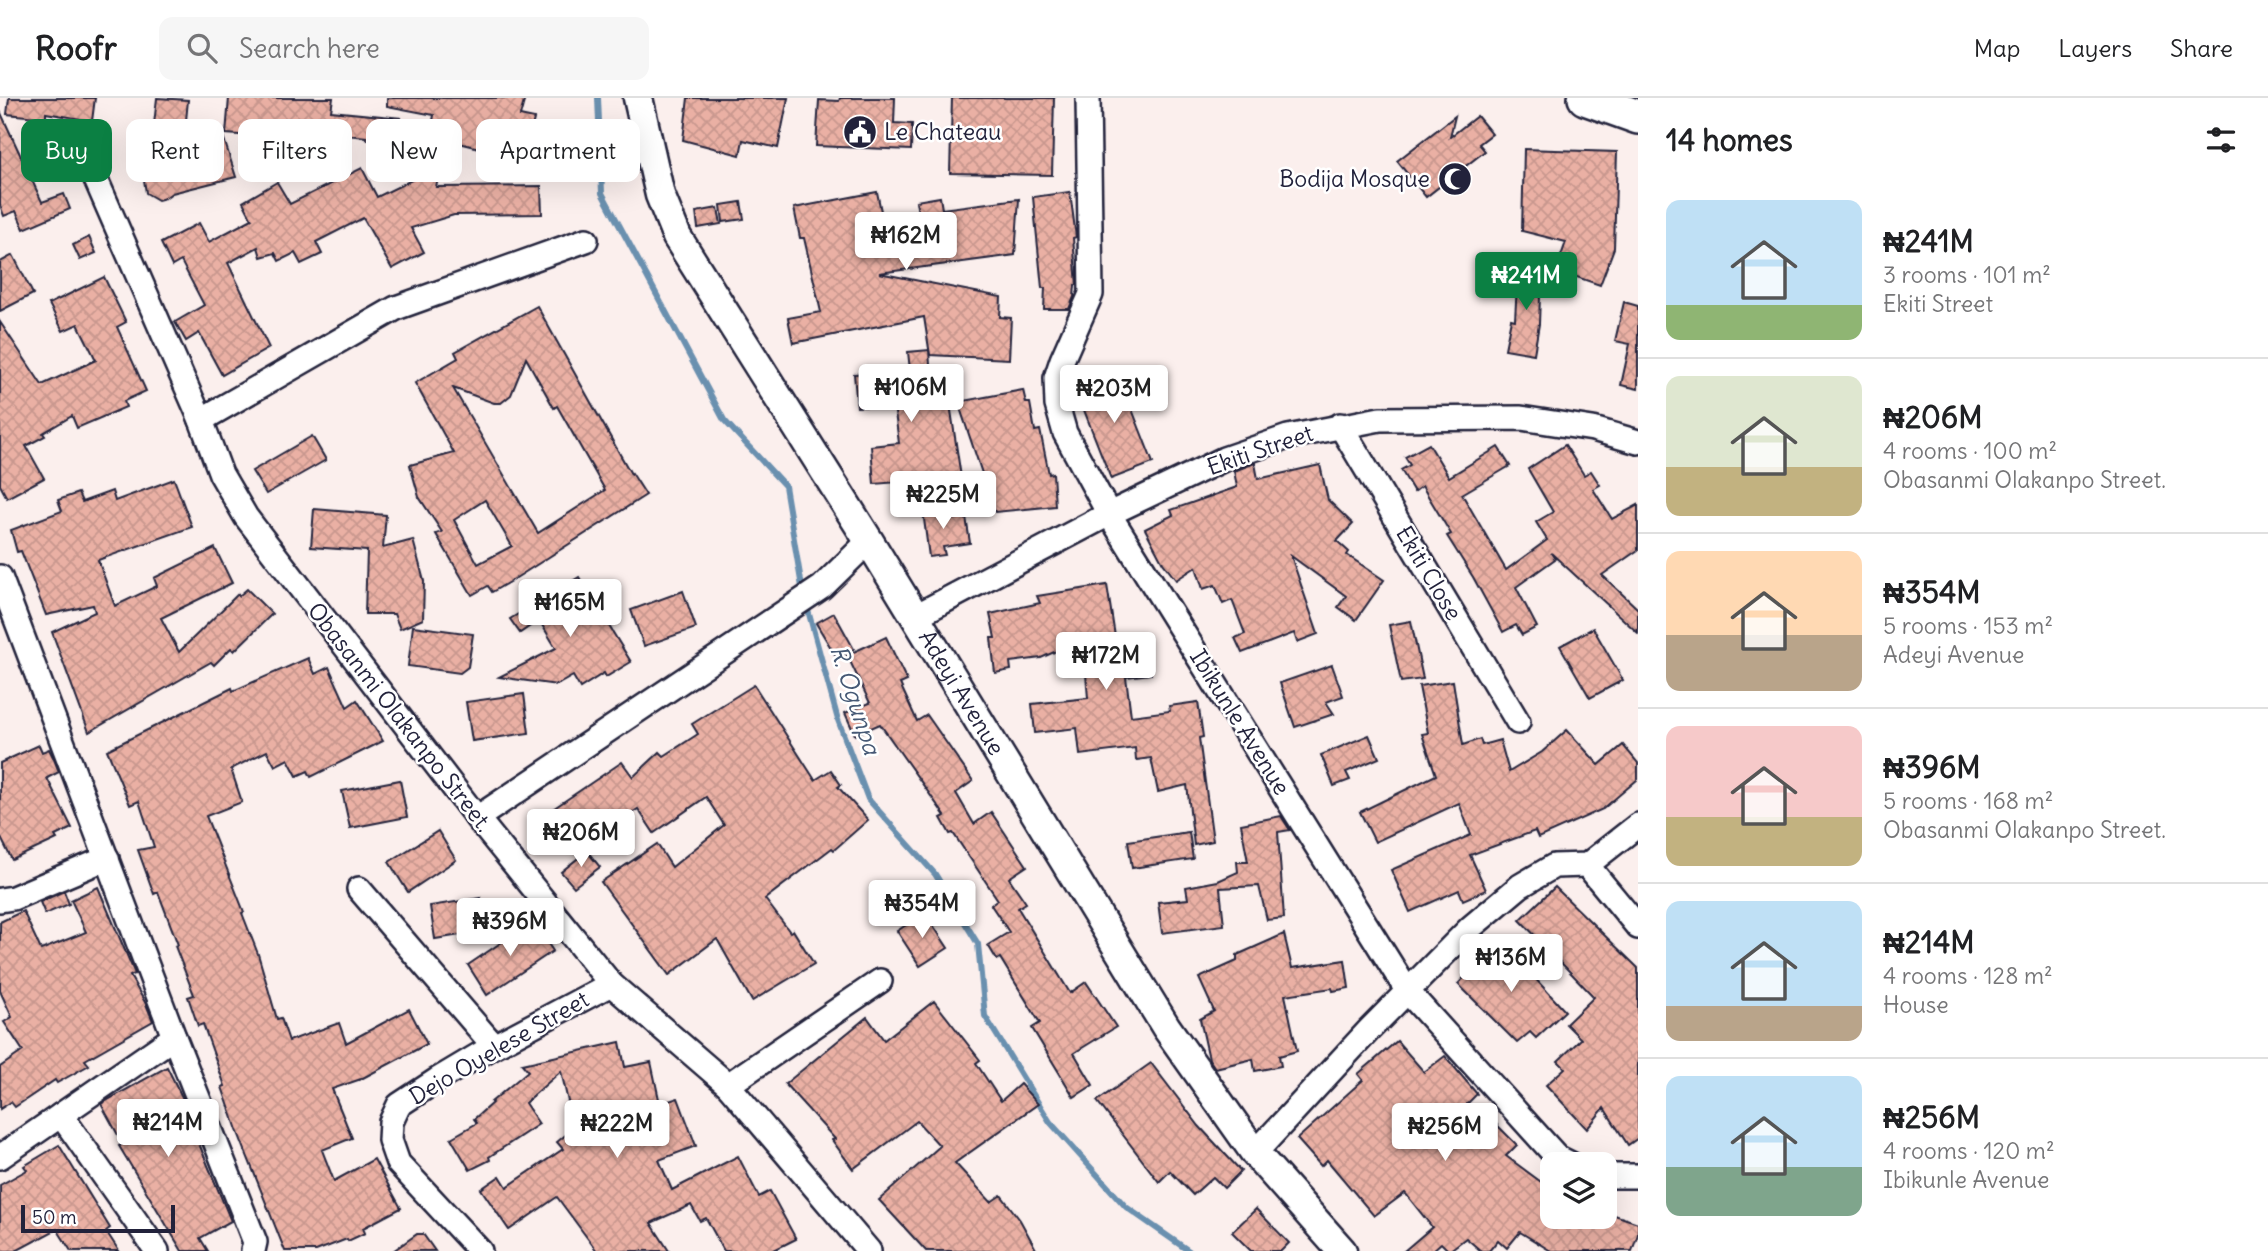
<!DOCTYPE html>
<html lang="en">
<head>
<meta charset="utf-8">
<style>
	body { margin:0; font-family:Delius,sans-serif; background:#f6f6f6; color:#202124; height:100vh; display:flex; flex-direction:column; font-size:26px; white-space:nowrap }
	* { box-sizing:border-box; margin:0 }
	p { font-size:23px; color:#757577 }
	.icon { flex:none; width:38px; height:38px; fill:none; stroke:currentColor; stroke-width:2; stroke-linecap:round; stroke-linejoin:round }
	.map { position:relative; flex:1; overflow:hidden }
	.sheet { display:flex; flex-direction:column; background:#fff; width:630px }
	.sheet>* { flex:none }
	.top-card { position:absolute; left:21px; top:21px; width:665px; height:63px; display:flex; gap:14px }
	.controls { position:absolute; left:1540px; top:1054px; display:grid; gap:14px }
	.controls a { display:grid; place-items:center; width:77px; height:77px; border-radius:14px; background:#fff; box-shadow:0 7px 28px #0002; font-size:35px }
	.scale { position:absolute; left:21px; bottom:18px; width:154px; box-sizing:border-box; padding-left:7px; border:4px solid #22223b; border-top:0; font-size:19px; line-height:24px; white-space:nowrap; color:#22223b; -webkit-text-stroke:5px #fff; paint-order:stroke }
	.price { position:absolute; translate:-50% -60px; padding:0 16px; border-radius:7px; background:#fff; color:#222; font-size:23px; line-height:46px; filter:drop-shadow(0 2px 4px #0008) }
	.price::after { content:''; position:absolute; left:50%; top:42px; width:21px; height:16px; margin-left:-10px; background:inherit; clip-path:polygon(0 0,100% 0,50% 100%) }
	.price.selected { background:#0b8043; color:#fff }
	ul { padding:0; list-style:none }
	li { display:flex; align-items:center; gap:21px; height:175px; padding:0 28px }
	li+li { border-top:2px solid #e0e0e0 }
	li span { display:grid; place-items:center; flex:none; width:196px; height:140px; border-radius:14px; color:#555 }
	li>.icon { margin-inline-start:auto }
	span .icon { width:84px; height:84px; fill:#fffc; stroke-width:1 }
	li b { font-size:30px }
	h2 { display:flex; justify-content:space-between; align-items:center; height:84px; padding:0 28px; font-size:30px }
	.tag { padding:0 24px; border-radius:14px; background:#fff; box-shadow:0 7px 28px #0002; font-size:24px; line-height:63px }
	.tag.selected { background:#0b8043; color:#fff }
	header { display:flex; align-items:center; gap:42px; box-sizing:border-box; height:98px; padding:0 35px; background:#fff; border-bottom:2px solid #e0e0e0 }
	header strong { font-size:33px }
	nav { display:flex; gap:38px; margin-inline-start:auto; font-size:24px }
	.search { width:490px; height:63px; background:#f6f6f6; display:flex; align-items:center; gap:18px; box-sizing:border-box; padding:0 24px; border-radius:14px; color:#757577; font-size:26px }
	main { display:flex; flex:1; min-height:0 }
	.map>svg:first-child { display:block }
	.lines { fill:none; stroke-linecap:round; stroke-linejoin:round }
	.stream { stroke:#6b90af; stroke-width:6 }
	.building { fill:url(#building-cross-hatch); stroke:#22223b; stroke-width:2; fill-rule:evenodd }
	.minor-casing { stroke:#22223b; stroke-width:28 }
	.tertiary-casing { stroke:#22223b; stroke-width:33 }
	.secondary-casing { stroke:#22223b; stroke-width:38 }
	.minor { stroke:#fff; stroke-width:23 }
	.tertiary { stroke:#fff; stroke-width:28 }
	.secondary { stroke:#fff; stroke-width:33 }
	.labels { text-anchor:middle; stroke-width:5; stroke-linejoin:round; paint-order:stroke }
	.poi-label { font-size:23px; fill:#22223b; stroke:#fff; text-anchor:start }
	.street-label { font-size:23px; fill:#22223b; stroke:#fff }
	.water-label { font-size:24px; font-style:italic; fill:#465975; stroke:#fff }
</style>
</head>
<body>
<header>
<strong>Roofr</strong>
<div class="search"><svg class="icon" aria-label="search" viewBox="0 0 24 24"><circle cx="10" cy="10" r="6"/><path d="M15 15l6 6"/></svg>Search here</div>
<nav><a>Map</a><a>Layers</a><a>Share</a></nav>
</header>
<main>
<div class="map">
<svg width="1638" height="1153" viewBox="0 0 1638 1153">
	<defs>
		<pattern id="building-cross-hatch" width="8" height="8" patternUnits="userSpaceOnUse" patternTransform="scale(1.75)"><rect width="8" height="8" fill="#eab0a4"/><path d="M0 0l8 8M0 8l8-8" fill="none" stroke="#c8978e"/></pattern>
	</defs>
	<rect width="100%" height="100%" fill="#fbefed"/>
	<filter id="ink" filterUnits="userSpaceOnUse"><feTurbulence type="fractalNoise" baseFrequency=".0143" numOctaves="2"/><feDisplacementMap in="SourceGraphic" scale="14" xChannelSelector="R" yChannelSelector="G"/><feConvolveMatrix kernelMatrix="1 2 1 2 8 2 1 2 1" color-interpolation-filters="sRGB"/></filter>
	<g filter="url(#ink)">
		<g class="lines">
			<g class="stream">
				<path d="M598,0L602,95L724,322L785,388L803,495"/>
				<path d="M806,505L838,622L868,701L935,776L978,846L985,918L1050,1024L1126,1109L1189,1153"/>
			</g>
		</g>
		<g class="building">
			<path d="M9,0H95L92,23L46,15V20L7,16Z"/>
			<path d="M157,0L188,2L185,33L223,38L236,79L172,95L165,100L158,102L146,95L144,82L149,70Z"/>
			<path d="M229,0H333L331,13L401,20L394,61L371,57L374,42L366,41V39L307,33L306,39L254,29L253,38L226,36Z"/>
			<path d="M387,0H525L520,18L534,21L530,37L558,43L552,68L447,42L436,89L541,88L542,116L454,117L411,130L424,154L392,171L363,120L316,144L322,156L301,166L295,155L279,163L275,155L261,159L258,149L228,165L269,250L222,277L199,235L186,243L175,224L204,207L181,163L172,168L161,145L199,125L209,144L252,121L243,104L277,84L290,106L362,70L377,99L424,76L434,17L387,8Z"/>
			<path d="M688,0H788L778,50L743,42L740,57L683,42Z"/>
			<path d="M840,0H895L894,25L912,26L911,52L816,48L819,2L839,3Z"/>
			<path d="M952,0H1054L1052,77L950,75Z"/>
			<path d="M0,13L42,104L64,96L70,111L24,131L16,113L4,118L0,107Z"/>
			<path d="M1455,18L1450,39L1477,18L1492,36L1479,46L1485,53L1426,99L1397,63Z"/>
			<path d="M1524,51L1617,54L1614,150L1600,187L1556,172L1566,144L1522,133Z"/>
			<path d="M877,94L887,142L921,135L916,103L940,99L942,111L1019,101L1015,157L879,175L1001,199L1000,219L1011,220L1009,261L930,257L924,219L793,245L788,220L821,214L804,140H800L794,110Z"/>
			<path d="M1070,94L1076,139L1073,140L1077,187H1075L1074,199L1069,211H1044L1045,190H1042L1033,99Z"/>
			<path d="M741,104L744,121L723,124L721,107Z"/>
			<path d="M718,110L721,126L698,130L696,114Z"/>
			<path d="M89,139L96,155L80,162L73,147Z"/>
			<path d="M13,157L33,196L0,213V164Z"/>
			<path d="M1518,168L1541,170L1539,226L1534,256L1505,251L1511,221L1515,222Z"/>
			<path d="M104,179L126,224L117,229L146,293L124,303L126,309L77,330L72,318L43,335L45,338L26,348L44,380L7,400L0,387V224L42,287L96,262L78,226L63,233L49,206Z"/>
			<path d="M1624,204L1638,208V291L1621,287L1630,246L1615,243Z"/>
			<path d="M537,208L631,376L632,375L646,397L516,480L492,494L488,488L472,497L436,436L442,434L419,399L410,367L454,355L415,285L458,260L455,254ZM526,260L554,310L557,308L605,392L538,435L453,290L494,305H501L511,297ZM485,402L512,448L478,466L454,422Z"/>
			<path d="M929,252L932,297L941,295L943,307L950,306L961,379L874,386L871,348L899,345L894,307L857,309L854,276L910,272L908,254Z"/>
			<path d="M1117,273L1153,365L1111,381L1075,289Z"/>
			<path d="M1023,292L1026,305H1030L1035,333L1040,332L1049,376L1053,375L1055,408L995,414L958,304Z"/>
			<path d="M312,338L326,362L266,396L252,373Z"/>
			<path d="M1429,346L1449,379L1498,349L1510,368L1462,396L1506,472L1547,442L1536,424L1553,414L1528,371L1565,347L1584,377L1591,373L1600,387L1593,391L1612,421L1638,407V452L1602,477L1638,511V535L1551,455L1555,461L1516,489L1537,529L1522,537L1516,527L1503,534L1473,479L1447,438L1451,436L1422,388L1414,394L1401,372L1410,367L1405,359Z"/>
			<path d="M1255,365L1258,381L1320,367L1328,402L1353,426L1337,443L1349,454L1347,457L1384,482L1356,522L1338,509L1346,498L1291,458L1318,536L1297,544L1294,535L1242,555L1235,540L1245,536L1232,502L1223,506L1215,487L1203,491L1196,469L1176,482L1163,465L1145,431L1173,417L1171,412L1237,389L1234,373Z"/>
			<path d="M174,381L192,429L98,462L115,508L157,488L154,480L215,450L232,485L161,520L179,554L238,496L239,498L247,491L272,516L234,553L231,550L214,567L211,564L89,634L52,534L95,514L93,507L46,517L21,453L17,454L11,432L62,413L58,402L78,395L82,404L112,393L115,403Z"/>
			<path d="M937,404L940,423L966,419L970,445L943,449L945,457L929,459L922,406Z"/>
			<path d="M314,411L386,417L383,450L413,442L424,483L423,521L400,531L394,516H365L367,453L311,449Z"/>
			<path d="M579,479L631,564L606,579L604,575L580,590L573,578L557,587L499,579L556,550L539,522L520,535L510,521Z"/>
			<path d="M1107,487L1116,545L1146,541L1151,576L1126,579L1131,618L1170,613L1169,608L1198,604L1203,639L1199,640L1213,743L1194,747L1187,687L1158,694L1151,660L1136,662L1135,650L1080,657L1077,630L1035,635L1032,606L1088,600L1083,541L1041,560L1010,564L1011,572L995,575L991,540H995L990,516L1040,505L1037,498Z"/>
			<path d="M683,493L696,530L644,548L631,512Z"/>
			<path d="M834,515L854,551L837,560L816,525Z"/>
			<path d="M1411,523L1423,581L1401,584L1389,527Z"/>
			<path d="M413,528L473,536L468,569L460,575L408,568Z"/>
			<path d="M1593,530L1623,582L1590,600L1560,548Z"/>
			<path d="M886,539L907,583L900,586L917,623L927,617L973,683L956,695L974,726L991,714L1027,768L1009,780L1026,805L1018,810L1070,895L1086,884L1116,929L1074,955L1093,987L1074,999L1032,930L1040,925L1000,860L997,862L988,847L1009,834L991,807L998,802L953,735L950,736L941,720L945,718L880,626L855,637L845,615L870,605L847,557Z"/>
			<path d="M308,560L315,576L329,569L347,609L357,602L383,643L311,679L308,673L297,678L288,661L275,668L267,653L231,671L242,704L206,718L244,814L242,815L258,856L277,921L281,920L289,943L339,925L346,945L409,911L427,946L361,981L332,991L352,1040L322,1052L334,1083L374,1061L401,1110L363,1130L365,1135L348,1143L347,1141L316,1153H285L237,1032L222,989L225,988L203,926L198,928L188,899L194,897L175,848L178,847L158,794L154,796L138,752L154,749L139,703L130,707L107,652L232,590L233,593Z"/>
			<path d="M1332,567L1343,598L1326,604L1334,616L1295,629L1280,585Z"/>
			<path d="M1453,583L1463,647L1480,641L1482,647L1500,642L1509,674L1542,654L1567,632L1599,667L1623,647L1638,665V681L1603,711L1538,740L1535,733L1470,757L1486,792L1463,802L1459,792L1410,814L1391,772L1471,737L1459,705L1375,744L1360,714L1436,677L1422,636L1428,635L1419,588Z"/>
			<path d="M754,587L815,682L831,672L841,687L838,689L868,722L834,752L832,750L765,801L790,834L793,832L814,866L752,903L717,841L669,877L601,784L657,746L672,769L724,727L706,699L654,735L638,711L618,724L617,721L572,752L547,715L622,664L633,679L660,654L664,658L698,636L692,626Z"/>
			<path d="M524,596L529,635L472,643L466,604Z"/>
			<path d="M1369,637L1379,660L1346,674L1350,682L1334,688L1321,657Z"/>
			<path d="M39,647L42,654L49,651L53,659L59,674L47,680L72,730L55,738L57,741L12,762L0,738V665Z"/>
			<path d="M400,682L407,719L350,730L342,693Z"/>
			<path d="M1281,718L1290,732L1278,734L1284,820L1267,822L1259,788L1220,790L1224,827L1162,835L1158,804L1188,801L1186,789L1218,783L1238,774L1237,764H1248L1241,726Z"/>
			<path d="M438,733L456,762L408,794L389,764Z"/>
			<path d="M1189,734L1193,761L1132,770L1128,743Z"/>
			<path d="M587,753L600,769L574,789L561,774Z"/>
			<path d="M98,789L135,876L130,878L146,906L153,923L85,962L89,967L57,985L55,982L15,1009L11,1004L0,1011V969L23,953L4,924L12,919L0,893V824L23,813L41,852L86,834L71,802Z"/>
			<path d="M1555,789L1638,870V1040L1628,1047L1604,1010L1587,1031L1546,987L1565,970L1558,963L1581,941L1566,926L1594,899L1520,822Z"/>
			<path d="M64,793L69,806L45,816L40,804Z"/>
			<path d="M481,800L486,833L435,841L430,808Z"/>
			<path d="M925,815L948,850L920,868L897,833Z"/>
			<path d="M530,825L534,829L536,828L553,853L487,897L468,867Z"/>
			<path d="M1284,836L1292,870L1345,862L1349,890L1333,893L1332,890L1285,897L1297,953L1279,958L1281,968L1255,973L1253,961L1215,970L1209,961L1200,921L1214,913L1199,880L1237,863V857Z"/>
			<path d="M1500,842L1565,913L1536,940L1530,934L1517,945L1458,886Z"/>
			<path d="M934,903L980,962L976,965L1001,1003L1020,986L1038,1006L955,1065L991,1104L1001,1097L1020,1122L1037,1153H926L879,1102L940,1048L917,1023L853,1071L832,1042L835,1041L785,986L867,919L884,942Z"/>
			<path d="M1397,943L1424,974L1445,958L1477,996L1459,1014L1478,1035L1492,1022L1517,1047L1506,1058L1552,1092V1118H1605L1606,1114L1638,1125V1136L1632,1153H1551L1520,1134L1507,1150L1498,1142L1489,1153H1481L1466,1140L1449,1153L1441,1145L1432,1153H1404L1432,1129L1405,1095L1374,1118L1327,1062L1321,1068L1297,1041L1363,982L1358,976Z"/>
			<path d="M620,944L625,969L651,964L660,1006L678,1000L696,1048L659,1062L672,1092L738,1058L759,1099L770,1093L796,1141L772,1153H724L706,1120L700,1123L691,1107L651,1125L669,1153H597L557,1099L509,1132L481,1091L500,1078L507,1089L563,1051L557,1044L574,1030L561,973L525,1005L539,1026L489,1059L490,1062L470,1072L451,1040L477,1025L474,1021L492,1005L491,1004L528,973L522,966Z"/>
			<path d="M1151,965L1199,1028L1241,1073L1224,1090L1213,1079L1193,1097L1170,1073L1159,1084L1097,1003Z"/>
			<path d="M167,969L185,1005L180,1007L199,1040L197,1041L231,1123L200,1140L208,1153H182L119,1048L123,1046L101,1006Z"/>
			<path d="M59,1047L110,1130L106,1133L119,1153H71L57,1131L16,1153H0V1087L27,1072L24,1068Z"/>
			<path d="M1256,1111L1289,1145L1281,1153H1251L1232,1134Z"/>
			<path d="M417,1136H423L435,1153H393Z"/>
		</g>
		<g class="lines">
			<g class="minor-casing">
				<g id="minor">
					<path d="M1088,0L1091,196L1062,262L1056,280L1057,307L1065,335L1109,416L1408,894L1557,1059L1571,1066"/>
					<path d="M77,38L201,322L221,376L246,419L477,720L611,886L728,987L869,1153"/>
					<path d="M201,322L396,210L586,142"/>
					<path d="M1340,327L1518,624"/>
					<path d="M0,479L174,939L255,1144L253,1153"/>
					<path d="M914,519L1109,416L1224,361L1288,339L1380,321L1521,320L1593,331L1638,344"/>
					<path d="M477,720L822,489L869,443"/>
					<path d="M1587,767L1638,829"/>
					<path d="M359,791L494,948"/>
					<path d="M0,802L13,800L107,760"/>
					<path d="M728,987L880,883"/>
					<path d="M61,1017L157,1153"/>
					<path d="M1255,1055L1369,932L1470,830L1520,788L1554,768L1587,767L1638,727"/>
					<path d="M0,1059L174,939"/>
					<path d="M1605,1078H1638"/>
					<path d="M480,1153L398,1065L390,1042L391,1024L399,1007L437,982L494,948L611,886"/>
				</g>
			</g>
			<g class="tertiary-casing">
				<g id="tertiary">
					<path id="s1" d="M638,0L660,97L677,139L869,443L1166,929L1255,1055L1342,1153"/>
				</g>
			</g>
			<g class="secondary-casing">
				<path id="secondary" d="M1585,0L1638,19"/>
			</g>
			<use href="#minor" class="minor"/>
			<use href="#tertiary" class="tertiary"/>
			<use href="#secondary" class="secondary"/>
		</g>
	</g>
	<defs>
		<g id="civic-disc" transform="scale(1.75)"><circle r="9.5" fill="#22223b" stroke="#fff"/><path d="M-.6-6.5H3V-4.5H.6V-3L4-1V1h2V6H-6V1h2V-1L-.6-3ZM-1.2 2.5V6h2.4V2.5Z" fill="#fff"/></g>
		<g id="mosque-disc" transform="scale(1.75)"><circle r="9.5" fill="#22223b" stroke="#fff"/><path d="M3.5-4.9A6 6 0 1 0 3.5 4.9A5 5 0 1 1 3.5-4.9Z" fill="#fff"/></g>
	</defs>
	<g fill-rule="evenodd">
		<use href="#civic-disc" x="860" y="34"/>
		<use href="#mosque-disc" x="1455" y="81"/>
	</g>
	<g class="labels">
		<g class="poi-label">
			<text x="884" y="42">Le Chateau</text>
			<text x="1430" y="89" text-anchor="end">Bodija Mosque</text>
		</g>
		<g class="street-label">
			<text transform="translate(1260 352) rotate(-19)" y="8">Ekiti Street</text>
			<text transform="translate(1429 475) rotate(59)" y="8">Ekiti Close</text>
			<text dy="8" stroke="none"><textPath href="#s1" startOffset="682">Adeyi Avenue</textPath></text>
			<text transform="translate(400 619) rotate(52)" y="8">Obasanmi Olakanpo Street.</text>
			<text transform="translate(1240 624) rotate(58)" y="8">Ibikunle Avenue</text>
			<text transform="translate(499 950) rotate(-30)" y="8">Dejo Oyelese Street</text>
		</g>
		<g class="water-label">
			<text transform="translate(855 602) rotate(72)" y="8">R. Ogunpa</text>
		</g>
	</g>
</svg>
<div class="controls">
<a><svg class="icon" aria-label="layers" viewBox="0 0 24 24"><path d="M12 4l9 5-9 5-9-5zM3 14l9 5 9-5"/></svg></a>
</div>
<div class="scale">50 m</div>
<b class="price" style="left:906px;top:174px">₦162M</b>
<b class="price selected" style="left:1526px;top:214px">₦241M</b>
<b class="price" style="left:911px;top:326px">₦106M</b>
<b class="price" style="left:1114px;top:327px">₦203M</b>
<b class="price" style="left:943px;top:433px">₦225M</b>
<b class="price" style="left:570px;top:541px">₦165M</b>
<b class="price" style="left:1106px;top:594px">₦172M</b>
<b class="price" style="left:581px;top:771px">₦206M</b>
<b class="price" style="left:922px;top:842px">₦354M</b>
<b class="price" style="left:510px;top:860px">₦396M</b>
<b class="price" style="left:1511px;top:896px">₦136M</b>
<b class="price" style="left:168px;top:1061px">₦214M</b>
<b class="price" style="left:617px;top:1062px">₦222M</b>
<b class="price" style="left:1445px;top:1065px">₦256M</b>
<div class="top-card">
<a class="tag selected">Buy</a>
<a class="tag">Rent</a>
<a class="tag">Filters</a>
<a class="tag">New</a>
<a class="tag">Apartment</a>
</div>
</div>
<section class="sheet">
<h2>14 homes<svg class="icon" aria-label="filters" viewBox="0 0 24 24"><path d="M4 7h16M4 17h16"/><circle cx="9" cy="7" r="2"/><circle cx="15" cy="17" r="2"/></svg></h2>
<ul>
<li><span style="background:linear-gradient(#bfe0f5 75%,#8fb573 0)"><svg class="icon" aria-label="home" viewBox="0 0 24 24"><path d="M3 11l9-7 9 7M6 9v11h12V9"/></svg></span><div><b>₦241M</b><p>3 rooms · 101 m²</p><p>Ekiti Street</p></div></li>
<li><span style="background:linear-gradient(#dfe7d0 65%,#c2b280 0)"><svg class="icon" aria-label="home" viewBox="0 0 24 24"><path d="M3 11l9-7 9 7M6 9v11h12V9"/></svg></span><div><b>₦206M</b><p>4 rooms · 100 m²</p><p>Obasanmi Olakanpo Street.</p></div></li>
<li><span style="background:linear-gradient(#ffd9b3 60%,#b9a48a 0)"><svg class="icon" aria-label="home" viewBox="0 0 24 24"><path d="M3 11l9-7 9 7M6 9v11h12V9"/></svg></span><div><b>₦354M</b><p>5 rooms · 153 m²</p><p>Adeyi Avenue</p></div></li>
<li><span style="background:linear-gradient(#f6c9c9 65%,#c2b280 0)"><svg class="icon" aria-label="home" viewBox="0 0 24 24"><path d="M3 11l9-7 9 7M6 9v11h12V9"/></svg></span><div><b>₦396M</b><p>5 rooms · 168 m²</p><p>Obasanmi Olakanpo Street.</p></div></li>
<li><span style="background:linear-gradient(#bfe0f5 75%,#b9a48a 0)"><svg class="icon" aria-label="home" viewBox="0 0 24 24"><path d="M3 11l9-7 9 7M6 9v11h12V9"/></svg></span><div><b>₦214M</b><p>4 rooms · 128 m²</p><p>House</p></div></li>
<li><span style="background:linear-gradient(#bfe0f5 65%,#7fa58c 0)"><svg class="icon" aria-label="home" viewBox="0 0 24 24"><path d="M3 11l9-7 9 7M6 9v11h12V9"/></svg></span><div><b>₦256M</b><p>4 rooms · 120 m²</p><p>Ibikunle Avenue</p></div></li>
</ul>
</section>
</main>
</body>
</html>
